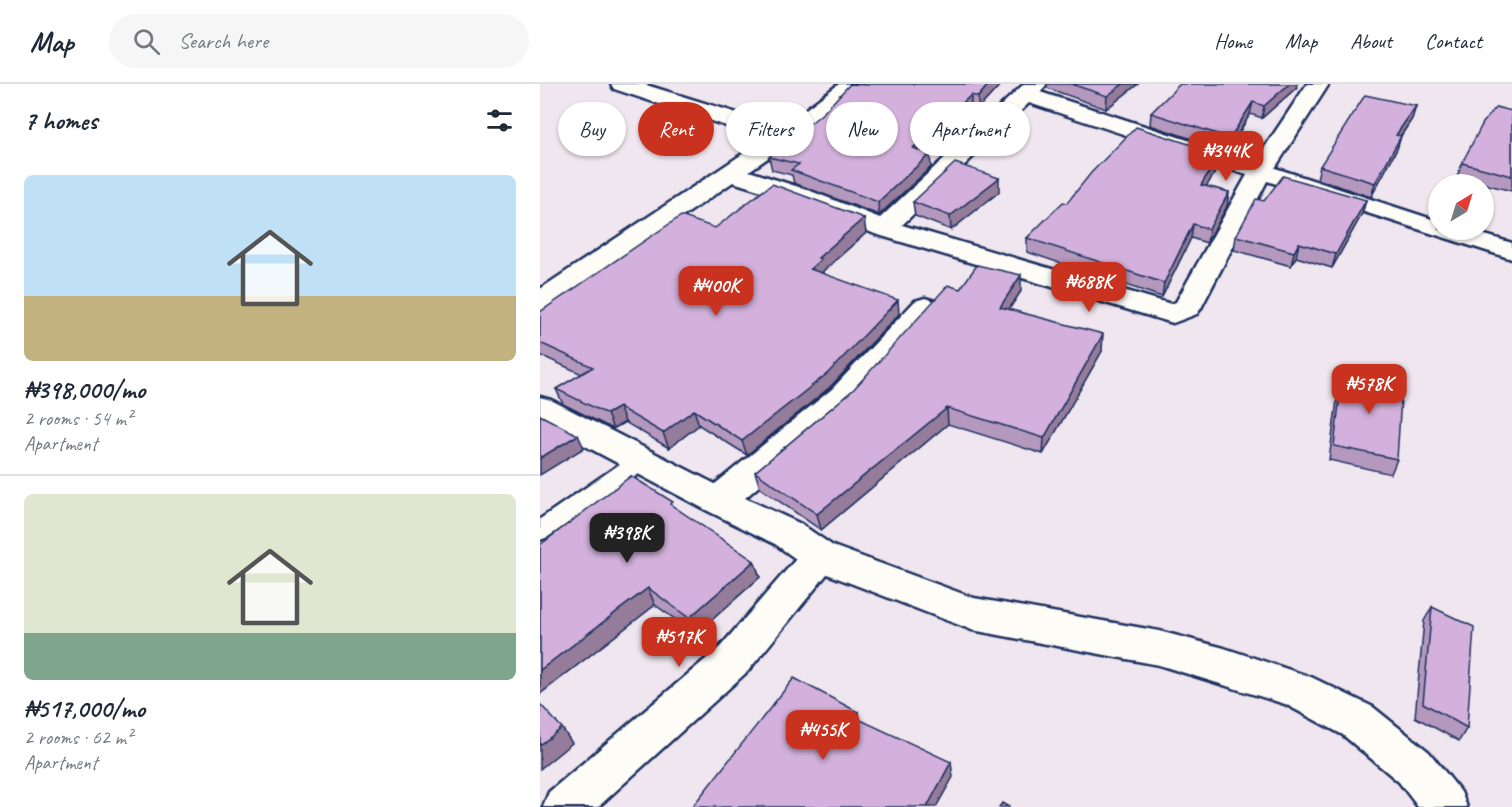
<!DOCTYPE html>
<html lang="en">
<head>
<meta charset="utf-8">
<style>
	body { margin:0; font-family:Caveat,sans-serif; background:#f6f6f7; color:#1f2937; height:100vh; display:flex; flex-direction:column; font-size:22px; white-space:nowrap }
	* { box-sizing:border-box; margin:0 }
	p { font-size:20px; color:#747a83 }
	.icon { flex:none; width:33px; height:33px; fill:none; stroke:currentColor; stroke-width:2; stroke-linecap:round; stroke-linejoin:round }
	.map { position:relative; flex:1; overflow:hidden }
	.drawer { display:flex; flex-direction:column; background:#fff; width:540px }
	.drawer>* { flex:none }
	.banner { position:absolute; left:18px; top:18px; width:570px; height:54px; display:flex; gap:12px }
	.needle { width:39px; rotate:38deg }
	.buttons { position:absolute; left:888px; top:90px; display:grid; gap:12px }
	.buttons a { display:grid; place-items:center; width:66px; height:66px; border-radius:50%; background:#fff; box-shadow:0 2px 4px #0004; font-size:30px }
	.price { position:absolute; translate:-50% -51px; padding:0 14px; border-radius:12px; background:#c8321e; color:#fff; font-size:20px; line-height:39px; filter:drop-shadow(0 2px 3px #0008) }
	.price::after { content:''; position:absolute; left:50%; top:36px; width:18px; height:14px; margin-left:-9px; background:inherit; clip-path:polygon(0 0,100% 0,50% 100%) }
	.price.current { background:#222; color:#fff }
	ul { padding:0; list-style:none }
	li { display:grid; align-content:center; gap:12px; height:318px; padding:0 24px }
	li+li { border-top:2px solid #e0e1e3 }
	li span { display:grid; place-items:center; height:186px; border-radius:9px; color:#555 }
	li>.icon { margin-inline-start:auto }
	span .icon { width:108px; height:108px; fill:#fffc; stroke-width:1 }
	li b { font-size:26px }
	h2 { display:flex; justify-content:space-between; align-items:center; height:72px; padding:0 24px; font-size:26px }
	.chip { padding:0 21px; border-radius:27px; background:#fff; box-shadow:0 2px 4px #0004; font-size:21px; line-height:54px }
	.chip.current { background:#c8321e; color:#fff }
	header { display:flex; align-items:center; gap:36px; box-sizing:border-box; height:84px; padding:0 30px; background:#fff; border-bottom:2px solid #e0e1e3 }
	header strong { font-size:28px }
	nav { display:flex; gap:33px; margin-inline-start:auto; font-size:21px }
	.search { width:420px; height:54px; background:#f6f6f7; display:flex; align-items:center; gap:15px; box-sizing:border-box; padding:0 21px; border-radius:33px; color:#747a83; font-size:22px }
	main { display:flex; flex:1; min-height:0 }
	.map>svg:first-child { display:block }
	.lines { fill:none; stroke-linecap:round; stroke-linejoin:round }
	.service-casing { stroke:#1b2f5e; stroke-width:5 }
	.minor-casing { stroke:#1b2f5e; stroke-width:5 }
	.service { fill:#fdfcf7; fill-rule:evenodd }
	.minor { fill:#fdfcf7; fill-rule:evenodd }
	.wall { fill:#b598bd; stroke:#1b2f5e; stroke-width:1.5 }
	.shaded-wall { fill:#947c9a; stroke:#1b2f5e; stroke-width:1.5 }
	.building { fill:#d3b1dc; stroke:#1b2f5e; stroke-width:1.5 }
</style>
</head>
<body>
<header>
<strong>Map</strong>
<div class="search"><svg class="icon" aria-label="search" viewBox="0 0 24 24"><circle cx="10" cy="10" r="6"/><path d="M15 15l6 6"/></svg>Search here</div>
<nav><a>Home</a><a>Map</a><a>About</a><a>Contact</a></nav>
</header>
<main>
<section class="drawer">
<h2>7 homes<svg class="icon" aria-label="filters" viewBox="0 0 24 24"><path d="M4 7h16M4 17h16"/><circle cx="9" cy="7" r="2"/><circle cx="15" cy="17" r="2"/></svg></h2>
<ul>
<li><span style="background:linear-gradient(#bfe0f5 65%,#c2b280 0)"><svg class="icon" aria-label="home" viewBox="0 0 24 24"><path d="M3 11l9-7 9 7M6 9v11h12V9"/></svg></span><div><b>₦398,000/mo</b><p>2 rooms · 54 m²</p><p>Apartment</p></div></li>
<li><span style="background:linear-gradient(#dfe7d0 75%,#7fa58c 0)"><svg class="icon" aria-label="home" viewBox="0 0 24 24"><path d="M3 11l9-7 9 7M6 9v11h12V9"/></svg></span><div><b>₦517,000/mo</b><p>2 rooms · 62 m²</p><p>Apartment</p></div></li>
</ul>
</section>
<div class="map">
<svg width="972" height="723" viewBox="0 0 972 723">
	<rect width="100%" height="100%" fill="#f0e6ef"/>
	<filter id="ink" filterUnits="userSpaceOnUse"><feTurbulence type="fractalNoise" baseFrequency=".0167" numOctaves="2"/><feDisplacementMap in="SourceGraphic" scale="12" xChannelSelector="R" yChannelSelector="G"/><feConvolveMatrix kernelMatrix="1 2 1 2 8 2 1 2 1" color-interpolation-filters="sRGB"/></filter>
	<g filter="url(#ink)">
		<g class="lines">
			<g class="service-casing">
				<path id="service" d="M101,369L109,371L112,377L109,383L8,453L0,456V435L93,371Z"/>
			</g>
			<g class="minor-casing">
				<g id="minor">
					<path d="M71,0H103L242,43L299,0H323L254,56L209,87L268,106L340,134L484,0H507L500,8L715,78L767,0H789L735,84L898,137V146H928L972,159V175L727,97L661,224L657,230L633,239L335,150L250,116L193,98L10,224L0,227V205L228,53L189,43L74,5ZM489,19L707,91L636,218L631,220L362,141Z"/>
					<path d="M385,214L395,217L399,223L314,321L205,414L261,440L293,462L434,514L619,547L684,564L771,593L833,623L889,668L921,708L927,723H878L859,698L803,651L745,620L619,581L432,546L287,490L208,587L58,723H3L9,708L180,563L256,475L235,460L166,426L0,338V313L11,316L175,400L292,305L375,217Z"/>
				</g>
			</g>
			<use href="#service" class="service"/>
			<use href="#minor" class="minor"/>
		</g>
		<g class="wall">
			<path d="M329,0H461L438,25L431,24L384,68L391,83L339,131L254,99L252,91L232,86L229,73Z"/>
			<path d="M507,0H598L566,25L507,4Z"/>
			<path d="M756,4L722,34L710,30L688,67L610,41L611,29Z"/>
			<path d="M876,22L872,35L861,52L857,65L831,113L777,95L780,82Z"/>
			<path d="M972,27V107L917,93L922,79Z"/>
			<path d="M680,70L678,84L666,102L689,108L687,122L667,159L651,154L622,213L487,168V154L527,119Z"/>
			<path d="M459,108L411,146L375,132L373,118Z"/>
			<path d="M826,116L822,130L792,184L756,173L751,182L694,166L696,152L724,117Z"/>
			<path d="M175,144L326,149L283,187V190L359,230L290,303L207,371L159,341L129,364L85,338L73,345L23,320L16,305L42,290L0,271V228Z"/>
			<path d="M481,207L469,225L562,267L503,370L408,340L281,446L220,404L215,388L313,306Z"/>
			<path d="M803,287L857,375L851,390L789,376L799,301Z"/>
			<path d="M135,424L214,477L220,493L156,550L115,521L0,610V461Z"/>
			<path d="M892,523L927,644L919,657L875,633L884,537Z"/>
		</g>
		<g class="shaded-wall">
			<path d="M449,0H461L438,25V13Z"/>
			<path d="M583,0H598L566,25L567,12Z"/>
			<path d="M749,0H757L756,4L722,34L724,22Z"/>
			<path d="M431,11V24L374,77L373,64Z"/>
			<path d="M713,18L710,30L688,67L690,54Z"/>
			<path d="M876,22L872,35L852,64L856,51Z"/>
			<path d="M861,52L857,65L831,113L835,99Z"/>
			<path d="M390,70L391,83L339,131L338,118Z"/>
			<path d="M680,70L678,84L659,114L661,101Z"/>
			<path d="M459,94V108L411,146L410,132Z"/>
			<path d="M689,108L687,122L667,159L669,145Z"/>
			<path d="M826,116L822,130L792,184L796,170Z"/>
			<path d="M324,134L326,149L283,187V190L270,185L278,174Z"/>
			<path d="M653,140L651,154L622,213L624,199Z"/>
			<path d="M759,159L756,173L751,182L754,168Z"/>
			<path d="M481,191V207L460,239V223Z"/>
			<path d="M358,216L359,230L290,303L207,371L202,357Z"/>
			<path d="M563,250L562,267L503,370L504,354Z"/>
			<path d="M79,323L85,338L73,345L67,330Z"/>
			<path d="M407,324L408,340L281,446L277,430Z"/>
			<path d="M154,326L159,341L129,364L123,349Z"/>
			<path d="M38,351L44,364L0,391V374Z"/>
			<path d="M214,477L220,493L156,550L149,534Z"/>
			<path d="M108,504L115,521L0,610V586Z"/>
			<path d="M318,628L321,643L314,633Z"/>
			<path d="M22,644L32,659L0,685V661Z"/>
			<path d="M411,678L413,693L396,723H387Z"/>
		</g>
		<g class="building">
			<path d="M310,0L328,1L329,0H449L438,13L431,11L373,64L390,70L338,118L251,86L259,80L229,73L284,28Z"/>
			<path d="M531,0H583L567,12Z"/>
			<path d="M640,0H749L724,22L713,18L690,54L611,29Z"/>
			<path d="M825,11L876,22L856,51L861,52L835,99L780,82Z"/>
			<path d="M956,23L972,27V92L922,79L943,39Z"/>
			<path d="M596,43L680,70L661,101L689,108L669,145L653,140L624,199L487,154L523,118L527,119L551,89Z"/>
			<path d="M415,79L459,94L410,132L373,118Z"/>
			<path d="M743,92L826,116L796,170L759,159L754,168L696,152L716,115L724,117Z"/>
			<path d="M232,100L324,134L278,174L281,175L270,185L358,216L288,289L202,357L154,326L123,349L79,323L67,330L16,305L53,283L0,259V228L141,132L175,144Z"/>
			<path d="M437,181L481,191L460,223L563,250L504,354L407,324L277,430L215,388L313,306L408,201L420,205Z"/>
			<path d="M803,287L862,298L857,375L794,362Z"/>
			<path d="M0,331L38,351L0,374Z"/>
			<path d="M91,392L133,418L130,420L214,477L149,534L108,504L0,586V461Z"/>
			<path d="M892,523L934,543L927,644L883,619Z"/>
			<path d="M254,594L318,628L314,633L411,678L387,723H152Z"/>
			<path d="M0,620L22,644L0,661Z"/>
			<path d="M462,719L469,723H459Z"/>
		</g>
	</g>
</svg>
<div class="buttons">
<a><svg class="needle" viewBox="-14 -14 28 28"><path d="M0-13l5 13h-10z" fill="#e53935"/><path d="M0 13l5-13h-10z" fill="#747a83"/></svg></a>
</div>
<b class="price" style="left:686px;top:98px">₦344K</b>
<b class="price" style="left:549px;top:229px">₦688K</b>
<b class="price" style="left:176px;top:233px">₦400K</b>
<b class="price" style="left:829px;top:331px">₦578K</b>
<b class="price current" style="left:87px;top:480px">₦398K</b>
<b class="price" style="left:139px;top:584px">₦517K</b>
<b class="price" style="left:283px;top:677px">₦455K</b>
<div class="banner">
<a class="chip">Buy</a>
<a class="chip current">Rent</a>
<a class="chip">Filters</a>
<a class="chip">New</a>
<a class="chip">Apartment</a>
</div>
</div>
</main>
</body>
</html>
